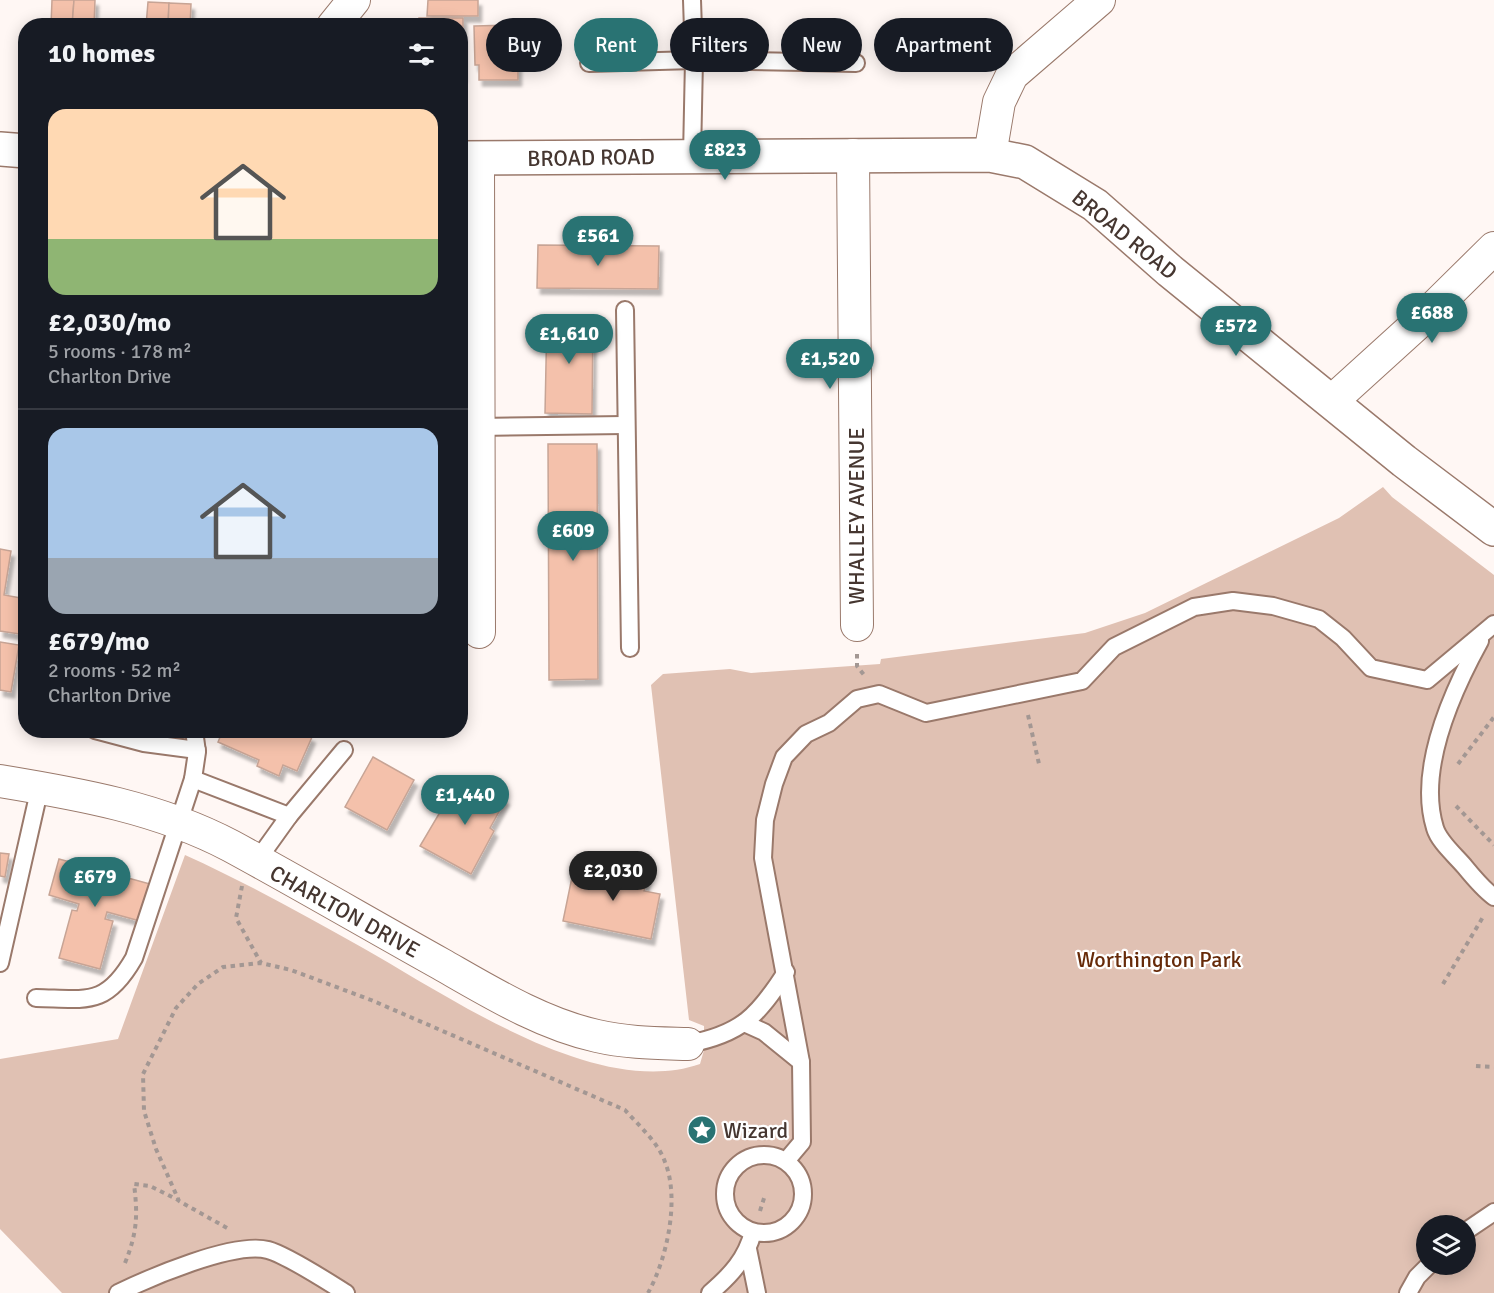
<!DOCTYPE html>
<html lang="en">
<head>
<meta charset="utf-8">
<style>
	body { margin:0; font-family:Signika,sans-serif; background:#20242c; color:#f1f3f6; height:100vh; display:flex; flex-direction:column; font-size:22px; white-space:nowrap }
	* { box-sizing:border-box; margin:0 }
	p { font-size:20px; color:#9ea1a6 }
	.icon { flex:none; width:33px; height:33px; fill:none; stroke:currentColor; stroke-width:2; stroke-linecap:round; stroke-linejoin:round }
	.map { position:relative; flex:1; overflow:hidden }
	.sheet { position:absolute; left:18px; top:18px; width:450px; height:720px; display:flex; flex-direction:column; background:#171b24; border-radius:24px; box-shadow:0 3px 15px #0003 }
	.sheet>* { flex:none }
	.banner { position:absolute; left:486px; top:18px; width:570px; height:54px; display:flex; gap:12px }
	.tools { position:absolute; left:1416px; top:1215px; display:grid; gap:12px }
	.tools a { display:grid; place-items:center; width:60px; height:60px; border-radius:50%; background:#171b24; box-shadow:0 3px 15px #0003; font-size:30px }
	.price { position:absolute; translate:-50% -51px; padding:0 14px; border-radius:21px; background:#297373; color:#fff; font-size:20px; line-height:39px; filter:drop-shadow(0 2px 3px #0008) }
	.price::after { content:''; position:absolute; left:50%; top:36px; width:18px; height:14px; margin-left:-9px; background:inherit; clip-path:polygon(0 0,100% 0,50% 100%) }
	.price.selected { background:#222; color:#fff }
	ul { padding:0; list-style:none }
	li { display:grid; align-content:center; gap:12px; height:318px; padding:0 30px }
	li+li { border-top:2px solid #363941 }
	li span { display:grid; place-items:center; height:186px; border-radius:18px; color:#555 }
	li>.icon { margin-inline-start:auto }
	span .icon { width:108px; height:108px; fill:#fffc; stroke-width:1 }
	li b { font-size:26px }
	h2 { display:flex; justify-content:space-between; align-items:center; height:72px; padding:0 30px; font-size:26px }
	.tag { padding:0 21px; border-radius:27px; background:#171b24; box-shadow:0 3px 15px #0003; font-size:21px; line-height:54px }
	.tag.selected { background:#297373; color:#fff }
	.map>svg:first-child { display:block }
	.green { fill:#e0c1b3; fill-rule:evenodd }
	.building { fill:#f4c1ab; stroke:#c7a495; stroke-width:1.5; filter:url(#shadow) }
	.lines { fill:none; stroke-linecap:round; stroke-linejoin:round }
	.lane-casing { stroke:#9a796b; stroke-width:20 }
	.street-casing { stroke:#9a796b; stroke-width:34 }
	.secondary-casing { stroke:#9a796b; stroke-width:36 }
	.path { stroke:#a39793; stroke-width:4; stroke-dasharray:4.5 4.5; stroke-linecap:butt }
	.lane { stroke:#fff; stroke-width:16 }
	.street { stroke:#fff; stroke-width:32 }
	.secondary { stroke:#fff; stroke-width:33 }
	.labels { text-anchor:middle; stroke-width:4.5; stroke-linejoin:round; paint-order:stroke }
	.street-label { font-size:22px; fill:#453630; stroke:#fff }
	.park-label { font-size:22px; fill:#662a09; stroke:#fff }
	.poi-label { font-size:22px; fill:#453630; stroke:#fff; text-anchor:start }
</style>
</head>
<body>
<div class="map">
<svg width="1494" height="1293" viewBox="0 0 1494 1293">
	<defs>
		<filter id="shadow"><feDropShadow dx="3.5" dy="6" stdDeviation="1.5" flood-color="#0004"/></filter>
	</defs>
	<rect width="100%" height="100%" fill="#fff7f4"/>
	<path class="green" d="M1383,487L1392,497L1494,575V1293H62L0,1229V1059L118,1039L185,855C247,883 304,915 363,948C450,997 597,1100 700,1064L704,1050V1026L689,1020L651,685L663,674L730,669L751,673L880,664L881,659L1085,633L1145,613L1339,518ZM1426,1226H1466V1264H1426Z"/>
	<g class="building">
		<path d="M52,0H74L72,26H40L51,25Z"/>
		<path d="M74,0H95L94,26H72Z"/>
		<path d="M428,0H478V16H427Z"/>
		<path d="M148,2L169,3L168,26H146Z"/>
		<path d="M169,3L191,4L190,26H168Z"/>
		<path d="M419,18H463V77L460,26H419Z"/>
		<path d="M518,25V80H479V65H475L474,26Z"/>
		<path d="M538,245L659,246L658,289L537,288Z"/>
		<path d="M547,315L593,316L592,414L545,413Z"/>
		<path d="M548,444H597L598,679L549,680Z"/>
		<path d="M0,549L11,551L4,595L26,599V635L0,631Z"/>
		<path d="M0,642L19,645L11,692L0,690Z"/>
		<path d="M223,730H297L312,737L297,771L283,765L279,776L257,766L259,760L218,742Z"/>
		<path d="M373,757L414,780L387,830L345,807Z"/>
		<path d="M468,778L506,799L490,828L494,831L471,874L420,846L446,802L453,805Z"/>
		<path d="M0,853L9,854L5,877L0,876Z"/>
		<path d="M59,859L150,884L140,921L107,912L105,919L113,921L100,969L59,958L72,910L77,911L79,904L49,895Z"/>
		<path d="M594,861L618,865L613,886L623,888L626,868L648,873L644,891L660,894L651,939L563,921L572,877L590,880Z"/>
	</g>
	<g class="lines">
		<g class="lane-casing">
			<g id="lane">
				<path d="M589,63L694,60L856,63"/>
				<path d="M692,156L694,60L692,0"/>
				<path d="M625,310L630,648"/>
				<path d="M478,427L625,425"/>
				<path d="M1480,641C1452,692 1417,770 1435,828C1439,842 1456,856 1465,867C1474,878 1483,889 1494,897"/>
				<path d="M95,730L144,743L197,750"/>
				<path d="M193,779L289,816"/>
				<path d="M256,862L289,816L344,750"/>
				<path d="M0,963L40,787"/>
				<path d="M36,998C87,999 106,1007 134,958L193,779L197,752L194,730"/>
				<path d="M744,1023L764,1032L801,1062"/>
				<path d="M688,1044C741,1034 758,1016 786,972"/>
				<circle cx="764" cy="1194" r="39"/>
				<path d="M786,1161L802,1142L801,1062L763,858L765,820L774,784L784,757L806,734L829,723L857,699L879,694L926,713L1082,681L1114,647L1194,607L1233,601L1273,606L1319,619L1343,638L1371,668L1427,680L1494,624"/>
				<path d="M1466,1231L1494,1212"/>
				<path d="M748,1249L757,1293"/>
				<path d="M118,1293C149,1278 234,1241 268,1250C287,1255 328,1282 346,1293"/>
				<path d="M710,1293C731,1275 746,1259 753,1232"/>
				<path d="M1408,1293L1417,1277L1430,1264"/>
			</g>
		</g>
		<g class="street-casing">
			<g id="street">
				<path d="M333,26L354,0"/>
				<path d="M853,155L857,625"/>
				<path d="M990,155L999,102L1012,75L1099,0"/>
				<path d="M478,158L479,632"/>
				<path d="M1332,401L1418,323L1494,248"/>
				<path d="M0,781C79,794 159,808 231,846C301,884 371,925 441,964C490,992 542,1024 597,1036C627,1043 657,1043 688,1044"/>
			</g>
		</g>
		<g class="secondary-casing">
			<g id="secondary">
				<path d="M0,149L26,151"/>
				<path d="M460,158L990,155L1025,162L1095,205L1170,271L1404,461L1494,529"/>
			</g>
		</g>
		<g class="path">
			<path d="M857,654V666L864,675"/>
			<path d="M1028,715L1039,764"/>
			<path d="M1458,764L1494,717"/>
			<path d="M1456,806L1494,845"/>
			<path d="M242,886L236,918L261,963"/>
			<path d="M1443,984L1483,917"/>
			<path d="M1476,1066L1494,1067"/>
			<path d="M760,1211L765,1195"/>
			<path d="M227,1228L179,1201L156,1149L144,1111L143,1074L176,1008L198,984L223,967L261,963L291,970L371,1000L625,1110C639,1126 658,1142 665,1162C680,1199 667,1259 648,1293"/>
			<path d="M125,1263C137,1233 138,1216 134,1184L150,1186L178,1200"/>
		</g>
		<use href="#lane" class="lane"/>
		<use href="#street" class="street"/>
		<use href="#secondary" class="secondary"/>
	</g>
	<defs>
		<g id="sight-disc" transform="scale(1.5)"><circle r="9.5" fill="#297373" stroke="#fff"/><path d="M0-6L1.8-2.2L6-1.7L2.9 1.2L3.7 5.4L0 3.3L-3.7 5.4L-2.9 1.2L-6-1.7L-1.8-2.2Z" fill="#fff"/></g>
	</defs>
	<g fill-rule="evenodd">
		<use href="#sight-disc" x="702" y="1130"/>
	</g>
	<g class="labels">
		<g class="street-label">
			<text transform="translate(591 157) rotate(-1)" y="8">BROAD ROAD</text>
			<text transform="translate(1125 234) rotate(39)" y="8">BROAD ROAD</text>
			<text transform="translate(856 516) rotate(-90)" y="8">WHALLEY AVENUE</text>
			<text transform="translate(345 911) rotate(29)" y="8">CHARLTON DRIVE</text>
		</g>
		<g class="park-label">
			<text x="1159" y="967">Worthington Park</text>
		</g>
		<g class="poi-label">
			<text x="723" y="1138">Wizard</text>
		</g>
	</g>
</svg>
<div class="tools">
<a><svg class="icon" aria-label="layers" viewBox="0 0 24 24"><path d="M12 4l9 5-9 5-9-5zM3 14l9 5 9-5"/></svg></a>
</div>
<b class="price" style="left:725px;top:181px">£823</b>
<b class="price" style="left:598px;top:267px">£561</b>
<b class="price" style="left:1432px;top:344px">£688</b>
<b class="price" style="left:1236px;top:357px">£572</b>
<b class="price" style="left:569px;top:365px">£1,610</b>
<b class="price" style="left:830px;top:390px">£1,520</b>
<b class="price" style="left:573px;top:562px">£609</b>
<b class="price" style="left:465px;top:826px">£1,440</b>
<b class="price selected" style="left:613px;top:902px">£2,030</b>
<b class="price" style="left:95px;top:908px">£679</b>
<div class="banner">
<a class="tag">Buy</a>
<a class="tag selected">Rent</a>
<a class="tag">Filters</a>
<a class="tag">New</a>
<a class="tag">Apartment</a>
</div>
<section class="sheet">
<h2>10 homes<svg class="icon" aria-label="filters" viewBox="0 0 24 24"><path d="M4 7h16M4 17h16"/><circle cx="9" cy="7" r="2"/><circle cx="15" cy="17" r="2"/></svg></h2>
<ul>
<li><span style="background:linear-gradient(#ffd9b3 70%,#8fb573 0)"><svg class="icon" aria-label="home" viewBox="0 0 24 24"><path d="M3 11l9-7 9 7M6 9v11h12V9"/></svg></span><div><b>£2,030/mo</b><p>5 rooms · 178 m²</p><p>Charlton Drive</p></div></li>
<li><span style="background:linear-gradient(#a9c7e8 70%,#9aa5b1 0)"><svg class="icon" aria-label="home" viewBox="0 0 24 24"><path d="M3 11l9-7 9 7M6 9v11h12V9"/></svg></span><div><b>£679/mo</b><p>2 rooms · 52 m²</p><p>Charlton Drive</p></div></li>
</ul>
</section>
</div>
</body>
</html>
